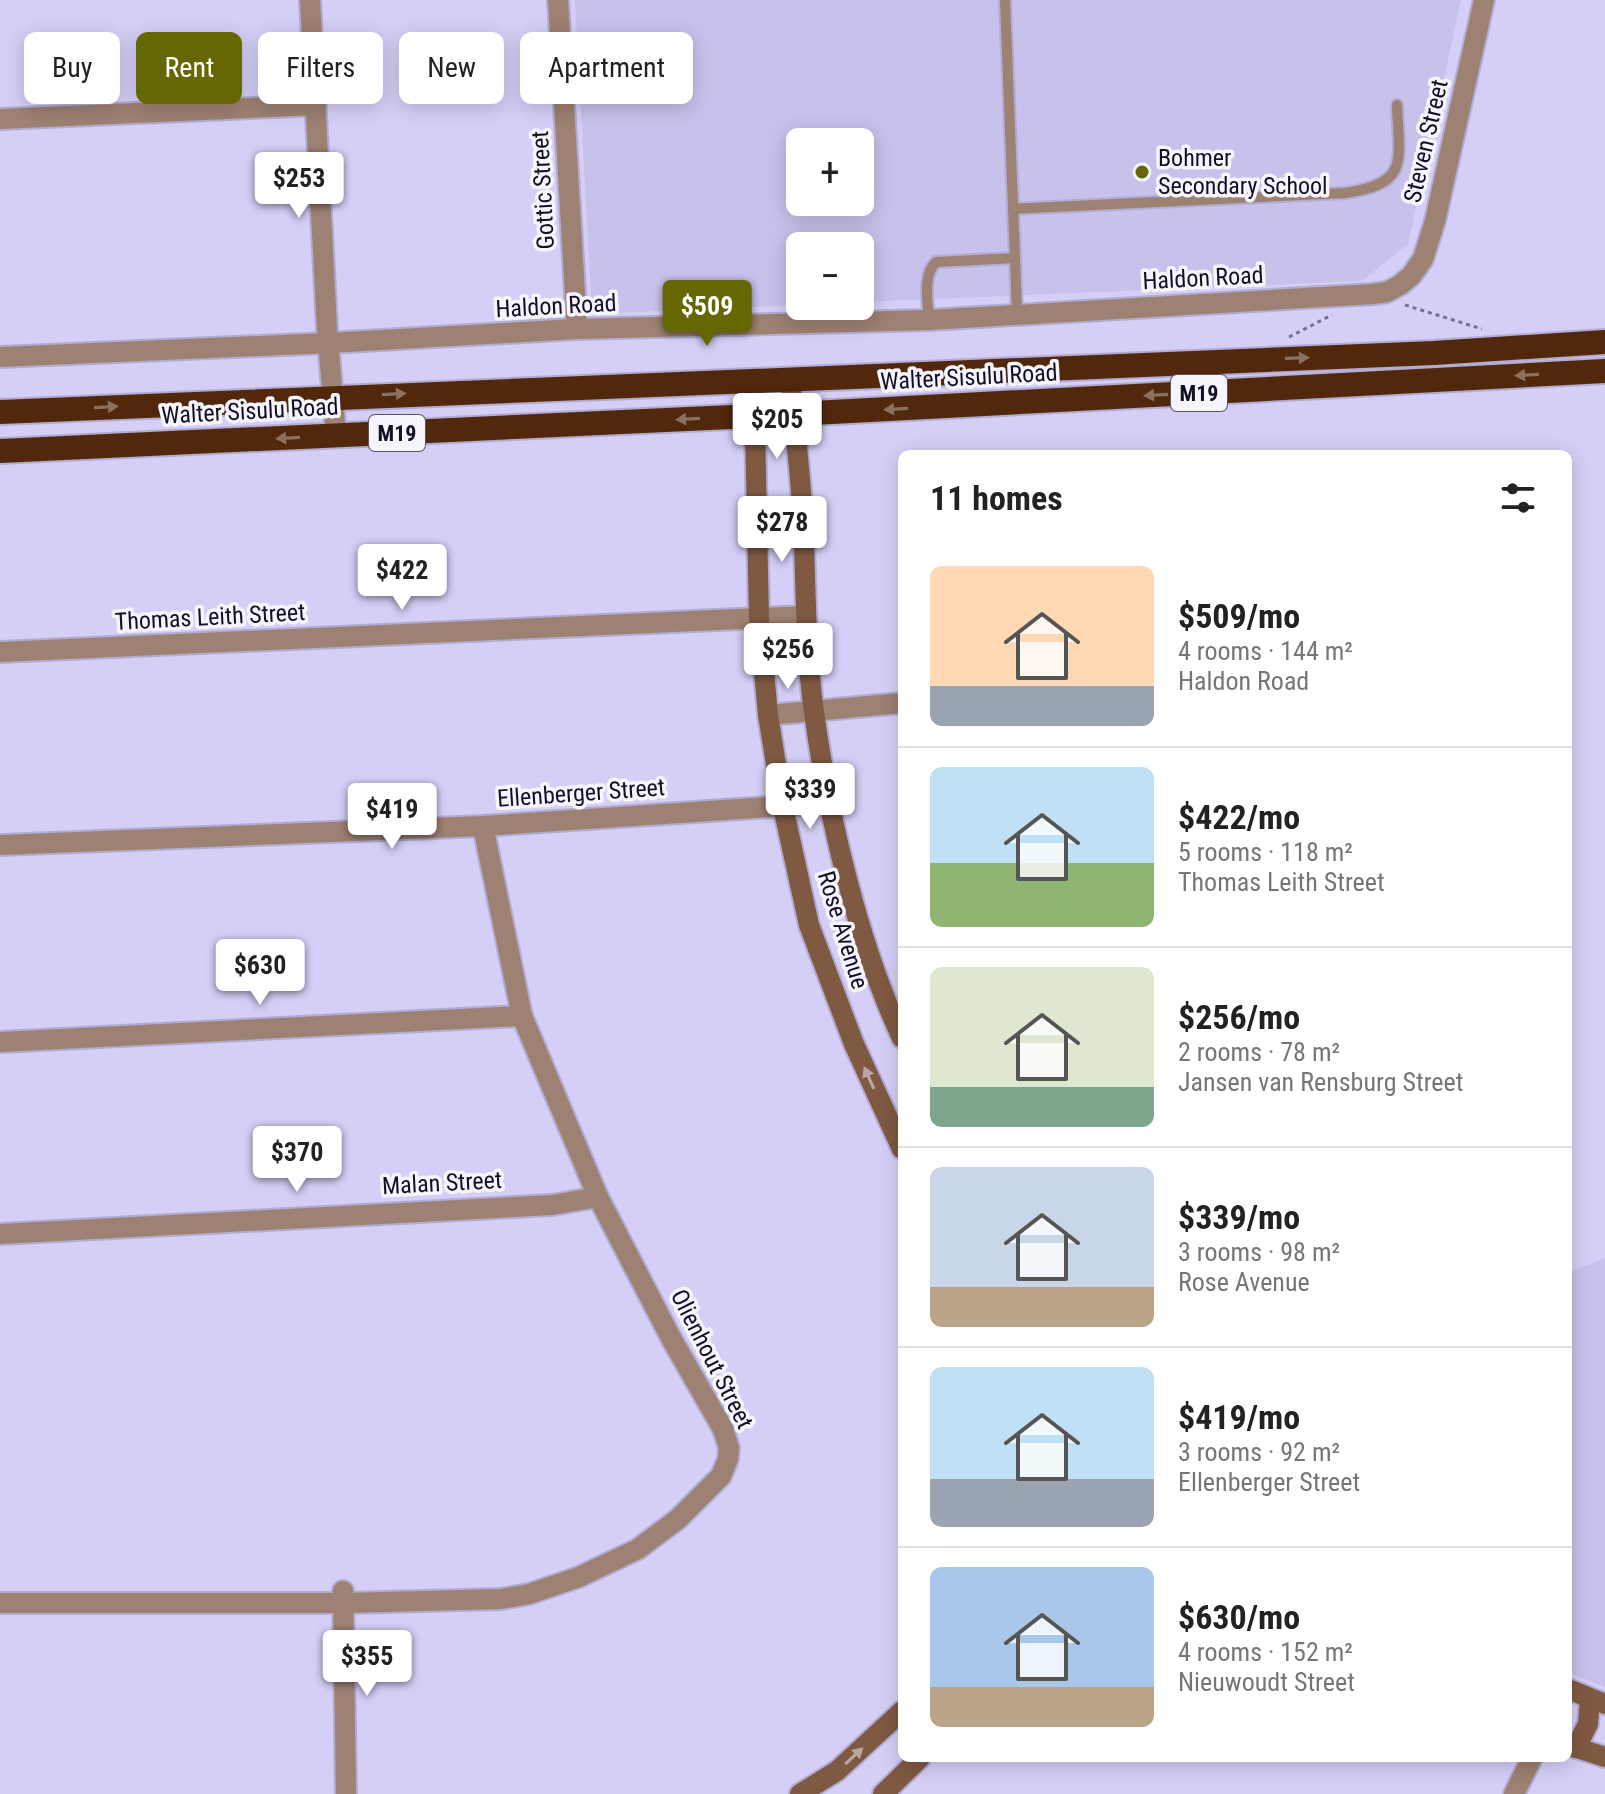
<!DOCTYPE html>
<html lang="en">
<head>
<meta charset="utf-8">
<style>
	body { margin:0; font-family:"Roboto Condensed",sans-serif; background:#f6f6f6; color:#222; height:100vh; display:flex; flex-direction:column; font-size:30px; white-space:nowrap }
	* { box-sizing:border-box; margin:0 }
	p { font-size:26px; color:#767676 }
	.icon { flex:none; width:44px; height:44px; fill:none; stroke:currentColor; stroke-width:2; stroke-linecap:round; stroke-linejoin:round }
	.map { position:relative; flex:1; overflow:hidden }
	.panel { position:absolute; left:898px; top:450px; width:674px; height:1312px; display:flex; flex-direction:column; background:#fff; border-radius:12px; box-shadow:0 4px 20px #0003 }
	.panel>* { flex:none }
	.banner { position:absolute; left:24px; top:32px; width:754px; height:72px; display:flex; gap:16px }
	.buttons { position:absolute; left:786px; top:128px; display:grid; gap:16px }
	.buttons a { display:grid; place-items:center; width:88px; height:88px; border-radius:12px; background:#fff; box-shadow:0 4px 20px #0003; font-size:40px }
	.price { position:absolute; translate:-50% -68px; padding:0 18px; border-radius:8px; background:#fff; color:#222; font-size:26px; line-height:52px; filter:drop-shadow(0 2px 4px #0008) }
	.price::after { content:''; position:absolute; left:50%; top:48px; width:24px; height:18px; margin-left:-12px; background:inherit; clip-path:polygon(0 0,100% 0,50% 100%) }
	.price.current { background:#656703; color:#fff }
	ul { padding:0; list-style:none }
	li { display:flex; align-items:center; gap:24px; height:200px; padding:0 32px }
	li+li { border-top:2px solid #e0e0e0 }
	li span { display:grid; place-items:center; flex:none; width:224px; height:160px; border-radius:12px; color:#555 }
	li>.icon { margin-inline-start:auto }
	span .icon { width:96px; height:96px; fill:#fffc; stroke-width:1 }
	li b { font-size:34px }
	h2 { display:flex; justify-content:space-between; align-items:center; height:96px; padding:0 32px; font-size:34px }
	.tag { padding:0 28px; border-radius:12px; background:#fff; box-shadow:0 4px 20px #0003; font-size:28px; line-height:72px }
	.tag.current { background:#656703; color:#fff }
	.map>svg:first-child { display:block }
	.built { fill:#c7c1ec; fill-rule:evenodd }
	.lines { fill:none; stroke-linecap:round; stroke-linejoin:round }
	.lane-casing { stroke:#b2acd1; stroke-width:14 }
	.street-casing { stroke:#b2acd1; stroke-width:24 }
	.secondary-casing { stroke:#b2acd1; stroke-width:24 }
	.highway-casing { stroke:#b2acd1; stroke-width:28 }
	.path { stroke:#75708f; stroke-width:3; stroke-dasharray:4 4; stroke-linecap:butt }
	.lane { stroke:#9d8172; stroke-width:10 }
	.street { stroke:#9d8172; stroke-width:20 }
	.secondary { stroke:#805943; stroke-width:20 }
	.highway { stroke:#51280c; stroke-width:24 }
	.oneway { fill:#8b7060 }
	.oneway2 { fill:#bba7a0 }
	.poi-dot { fill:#656703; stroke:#f6f5fc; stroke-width:3 }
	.labels { text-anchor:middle; stroke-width:7; stroke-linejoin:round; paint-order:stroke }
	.shield { fill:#f6f5fc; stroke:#585466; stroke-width:2 }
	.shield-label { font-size:22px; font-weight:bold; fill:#140f26 }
	.street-label { font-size:24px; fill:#140f26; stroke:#f6f5fc }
	.poi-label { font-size:24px; fill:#140f26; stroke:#f6f5fc; text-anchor:start }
</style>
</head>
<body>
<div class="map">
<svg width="1605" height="1794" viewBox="0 0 1605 1794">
	<rect width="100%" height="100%" fill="#d5cff7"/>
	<g class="built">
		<path d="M575,0H1461L1408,244L1362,281L860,302V246H800V305L592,314ZM800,142H860V202H800Z"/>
		<path d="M1605,1258V1687L1568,1672V1273Z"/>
	</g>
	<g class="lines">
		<g class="lane-casing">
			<g id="lane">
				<path d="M1013,209L1345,193C1410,184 1399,161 1397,105"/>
				<path d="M1015,258L1017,314"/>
				<path d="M929,320C928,303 922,275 936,262L1015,258L1005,0"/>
			</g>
		</g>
		<g class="street-casing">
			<g id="street">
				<path d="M310,0L327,329L336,435"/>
				<path d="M558,0L577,329"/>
				<path d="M0,119L316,105"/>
				<path d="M0,357L328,343L577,329L929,320L1373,294L1387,292L1400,285L1411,276L1423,259L1435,221L1484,0"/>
				<path d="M0,652L806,616"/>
				<path d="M768,715L902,703"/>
				<path d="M0,845L483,826L830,803"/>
				<path d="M0,1042L522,1016"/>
				<path d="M0,1234L552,1205L598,1197"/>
				<path d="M343,1591L346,1794"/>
				<path d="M0,1603H344L501,1599L529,1594L579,1577L638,1549L678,1519L721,1476L728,1459L729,1448L723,1429L671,1338L598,1197L522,1016L483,826"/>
				<path d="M1514,1794L1532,1758"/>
			</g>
		</g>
		<g class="secondary-casing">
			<g id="secondary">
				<path d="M790,379C795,425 800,472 803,518C806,582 805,648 814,712C828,815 858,944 902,1038"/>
				<path d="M754,380L759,618L768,715L783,807L809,925L854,1044L902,1149"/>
				<path d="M1568,1689L1605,1704"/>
				<path d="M1568,1745L1605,1757"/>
				<path d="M1576,1748L1588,1724L1590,1699"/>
				<path d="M800,1794L837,1771L902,1711"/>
				<path d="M883,1794L920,1758"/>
			</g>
		</g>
		<g class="highway-casing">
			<g id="highway">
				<path d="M0,412L1434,353L1605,342"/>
				<path d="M0,451L794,414L1605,371"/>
			</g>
		</g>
		<g class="path">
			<path d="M1405,305L1482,329"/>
			<path d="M1289,337L1332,315"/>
		</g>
		<use href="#lane" class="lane"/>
		<use href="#street" class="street"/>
		<use href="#secondary" class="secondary"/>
		<use href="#highway" class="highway"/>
	</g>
	<defs><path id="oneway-solid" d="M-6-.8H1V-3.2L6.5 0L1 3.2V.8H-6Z" transform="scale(2)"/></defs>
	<g class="oneway">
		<use href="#oneway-solid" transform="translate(1297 358) rotate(-2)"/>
		<use href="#oneway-solid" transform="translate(1527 375) rotate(177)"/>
		<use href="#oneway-solid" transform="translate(394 394) rotate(-3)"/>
		<use href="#oneway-solid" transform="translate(1156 395) rotate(177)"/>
		<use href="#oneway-solid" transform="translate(106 407) rotate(-3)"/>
		<use href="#oneway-solid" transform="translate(896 409) rotate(177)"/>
		<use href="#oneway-solid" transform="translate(688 419) rotate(177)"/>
		<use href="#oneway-solid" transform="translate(288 438) rotate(177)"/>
	</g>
	<g class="oneway2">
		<use href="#oneway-solid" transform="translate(869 1078) rotate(-114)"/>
		<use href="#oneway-solid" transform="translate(854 1756) rotate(-43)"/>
	</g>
	<circle class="poi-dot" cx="1142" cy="172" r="8"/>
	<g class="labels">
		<g class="shield">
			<rect x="1171" y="375" width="56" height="36" rx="6"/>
			<rect x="369" y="415" width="56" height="36" rx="6"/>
		</g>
		<g class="shield-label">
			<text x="1199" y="401">M19</text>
			<text x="397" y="441">M19</text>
		</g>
		<g class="street-label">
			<text transform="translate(1426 141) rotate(-77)" y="8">Steven Street</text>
			<text transform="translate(543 190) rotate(-93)" y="8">Gottic Street</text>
			<text transform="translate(1203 278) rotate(-3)" y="8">Haldon Road</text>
			<text transform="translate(556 306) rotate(-3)" y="8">Haldon Road</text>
			<text transform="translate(969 377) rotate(-3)" y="8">Walter Sisulu Road</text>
			<text transform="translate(250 411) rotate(-3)" y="8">Walter Sisulu Road</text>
			<text transform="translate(210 617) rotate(-3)" y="8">Thomas Leith Street</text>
			<text transform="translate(581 793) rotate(-4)" y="8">Ellenberger Street</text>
			<text transform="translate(843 930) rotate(73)" y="8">Rose Avenue</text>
			<text transform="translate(442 1183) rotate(-3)" y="8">Malan Street</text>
			<text transform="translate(712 1359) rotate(63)" y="8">Olienhout Street</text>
		</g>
		<g class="poi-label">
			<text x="1158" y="166">Bohmer<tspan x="1158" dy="28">Secondary School</tspan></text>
		</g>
	</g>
</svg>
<div class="buttons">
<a>+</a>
<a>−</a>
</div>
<b class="price" style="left:299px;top:220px">$253</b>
<b class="price current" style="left:707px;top:348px">$509</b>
<b class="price" style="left:777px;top:461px">$205</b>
<b class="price" style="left:782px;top:564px">$278</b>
<b class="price" style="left:402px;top:612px">$422</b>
<b class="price" style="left:788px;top:691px">$256</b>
<b class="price" style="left:810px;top:831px">$339</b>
<b class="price" style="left:392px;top:851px">$419</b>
<b class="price" style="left:260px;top:1007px">$630</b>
<b class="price" style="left:297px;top:1194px">$370</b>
<b class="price" style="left:367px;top:1698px">$355</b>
<div class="banner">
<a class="tag">Buy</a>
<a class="tag current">Rent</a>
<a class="tag">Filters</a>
<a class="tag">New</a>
<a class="tag">Apartment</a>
</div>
<section class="panel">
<h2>11 homes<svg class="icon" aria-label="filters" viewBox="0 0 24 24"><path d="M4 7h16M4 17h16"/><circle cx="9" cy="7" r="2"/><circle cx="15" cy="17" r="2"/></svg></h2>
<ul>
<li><span style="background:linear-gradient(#ffd9b3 75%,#9aa5b1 0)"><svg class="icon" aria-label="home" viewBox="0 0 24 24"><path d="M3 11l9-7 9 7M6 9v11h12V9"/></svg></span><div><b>$509/mo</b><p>4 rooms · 144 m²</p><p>Haldon Road</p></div></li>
<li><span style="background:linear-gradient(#bfe0f5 60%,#8fb573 0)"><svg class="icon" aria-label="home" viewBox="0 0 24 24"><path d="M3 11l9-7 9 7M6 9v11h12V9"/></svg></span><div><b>$422/mo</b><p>5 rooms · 118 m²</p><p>Thomas Leith Street</p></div></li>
<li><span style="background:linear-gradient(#dfe7d0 75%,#7fa58c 0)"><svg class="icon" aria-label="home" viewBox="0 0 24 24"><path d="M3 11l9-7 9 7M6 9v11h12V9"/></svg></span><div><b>$256/mo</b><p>2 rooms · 78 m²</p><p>Jansen van Rensburg Street</p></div></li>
<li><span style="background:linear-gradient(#c9d6e8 75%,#b9a48a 0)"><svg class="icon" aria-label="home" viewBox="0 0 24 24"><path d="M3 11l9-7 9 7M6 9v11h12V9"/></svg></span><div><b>$339/mo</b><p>3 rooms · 98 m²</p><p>Rose Avenue</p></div></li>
<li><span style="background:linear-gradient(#bfe0f5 70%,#9aa5b1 0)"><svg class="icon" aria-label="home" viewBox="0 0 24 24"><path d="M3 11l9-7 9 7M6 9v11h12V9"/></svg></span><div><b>$419/mo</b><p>3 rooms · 92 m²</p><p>Ellenberger Street</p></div></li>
<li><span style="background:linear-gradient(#a9c7e8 75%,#b9a48a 0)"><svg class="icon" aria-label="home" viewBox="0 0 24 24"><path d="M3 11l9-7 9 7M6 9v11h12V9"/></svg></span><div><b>$630/mo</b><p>4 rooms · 152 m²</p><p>Nieuwoudt Street</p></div></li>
</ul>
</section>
</div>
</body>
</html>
